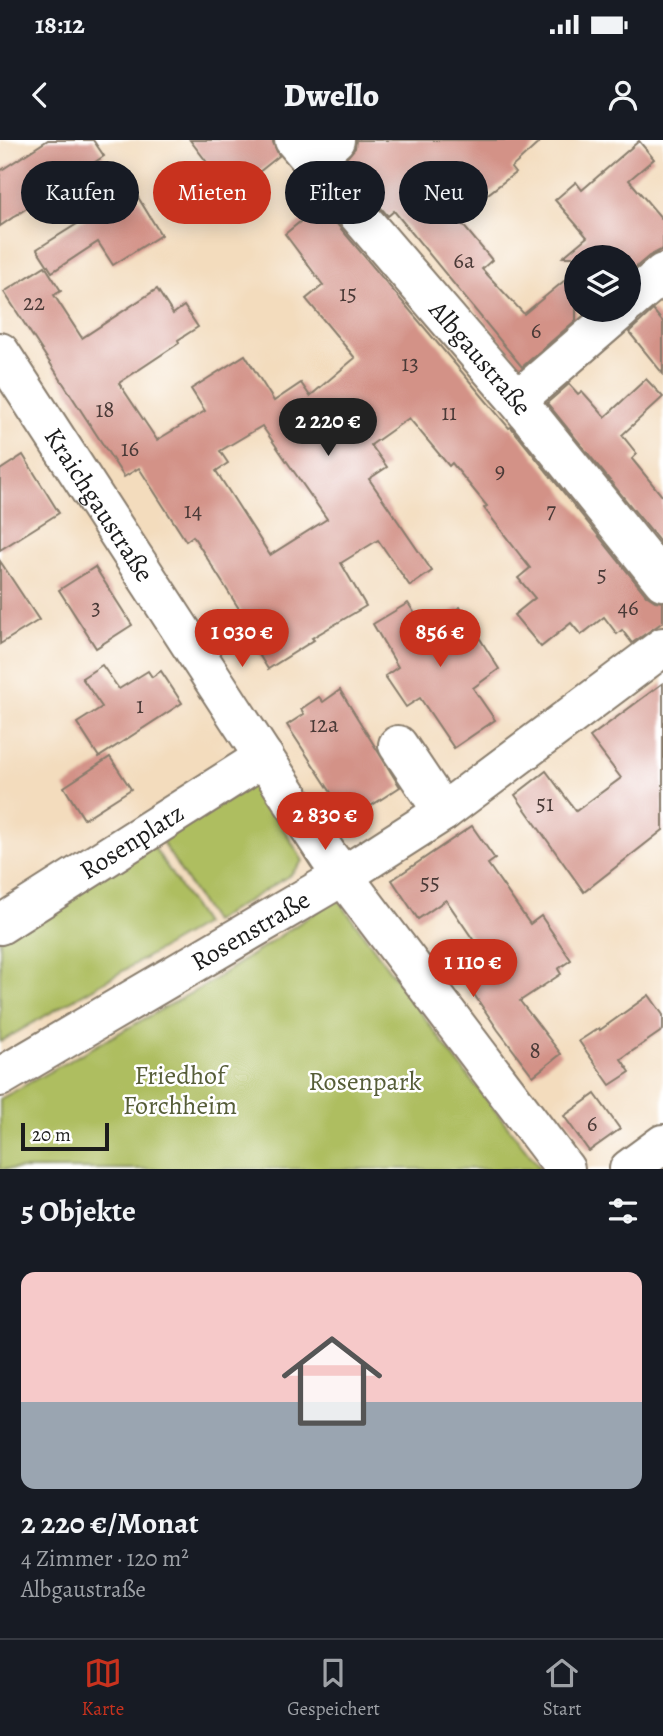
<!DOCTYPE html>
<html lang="de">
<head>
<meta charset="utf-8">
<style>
	body { margin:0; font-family:Alegreya,serif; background:#20242c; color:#f1f3f6; height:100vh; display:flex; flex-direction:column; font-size:26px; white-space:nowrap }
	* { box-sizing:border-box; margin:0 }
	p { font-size:23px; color:#9ea1a6 }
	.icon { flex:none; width:38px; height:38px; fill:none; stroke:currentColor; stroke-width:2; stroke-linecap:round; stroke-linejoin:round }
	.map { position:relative; height:1029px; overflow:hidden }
	.panel { display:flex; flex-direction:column; background:#171b24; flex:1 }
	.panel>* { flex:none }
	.banner { position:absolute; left:21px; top:21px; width:621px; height:63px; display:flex; gap:14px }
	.tools { position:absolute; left:564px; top:105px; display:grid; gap:14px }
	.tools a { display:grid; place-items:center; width:77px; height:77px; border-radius:50%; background:#171b24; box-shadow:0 4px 18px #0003; font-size:35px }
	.scale { position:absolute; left:21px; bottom:18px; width:88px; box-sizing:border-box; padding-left:7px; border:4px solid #1c1c1c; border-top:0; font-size:19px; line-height:24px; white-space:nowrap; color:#1c1c1c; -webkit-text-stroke:5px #fff; paint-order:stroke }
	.price { position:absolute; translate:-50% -60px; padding:0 16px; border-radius:24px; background:#c8321e; color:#fff; font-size:23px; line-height:46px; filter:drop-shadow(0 2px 4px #0008) }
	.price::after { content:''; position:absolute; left:50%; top:42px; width:21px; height:16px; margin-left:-10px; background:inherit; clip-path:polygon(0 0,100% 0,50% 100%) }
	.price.active { background:#222; color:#fff }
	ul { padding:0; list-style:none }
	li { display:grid; align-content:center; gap:14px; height:371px; padding:0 21px }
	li+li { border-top:2px solid #363941 }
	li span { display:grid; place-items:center; height:217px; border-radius:14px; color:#555 }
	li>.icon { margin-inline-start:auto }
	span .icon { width:126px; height:126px; fill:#fffc; stroke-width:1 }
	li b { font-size:30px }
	h2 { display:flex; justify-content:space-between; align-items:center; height:84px; padding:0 21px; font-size:30px }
	.chip { padding:0 24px; border-radius:32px; background:#171b24; box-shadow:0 4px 18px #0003; font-size:24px; line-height:63px }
	.chip.active { background:#c8321e; color:#fff }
	.status { display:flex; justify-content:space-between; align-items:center; height:49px; padding:0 35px; background:#171b24; direction:ltr }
	.status svg { height:19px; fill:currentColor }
	header { display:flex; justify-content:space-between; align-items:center; height:91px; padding:0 21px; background:#171b24; font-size:32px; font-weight:800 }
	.tabs { display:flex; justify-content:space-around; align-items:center; height:98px; border-top:2px solid #363941; background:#171b24; font-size:19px; color:#9ea1a6 }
	.tabs a { display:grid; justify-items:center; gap:4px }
	.tabs .active { color:#c8321e }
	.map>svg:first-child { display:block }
	.green { fill:#aebe61; stroke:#656d3e; stroke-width:2 }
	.building { fill:#d39287; fill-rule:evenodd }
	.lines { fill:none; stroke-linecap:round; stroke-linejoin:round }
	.minor-casing { stroke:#887c6c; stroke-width:42 }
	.minor { stroke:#fff; stroke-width:38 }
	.labels { text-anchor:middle; stroke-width:5; stroke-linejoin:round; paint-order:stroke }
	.number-label { font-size:23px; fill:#4a3a37 }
	.street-label { font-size:26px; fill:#1c1c1c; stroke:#fff }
	.park-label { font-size:26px; fill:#565d38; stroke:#fff }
</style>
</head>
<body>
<div class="status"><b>18:12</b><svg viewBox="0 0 49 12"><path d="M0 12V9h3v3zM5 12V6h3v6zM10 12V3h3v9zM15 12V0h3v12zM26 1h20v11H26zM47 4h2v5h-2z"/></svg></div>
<header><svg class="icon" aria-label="back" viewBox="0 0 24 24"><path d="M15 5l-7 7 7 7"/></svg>Dwello<svg class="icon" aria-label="person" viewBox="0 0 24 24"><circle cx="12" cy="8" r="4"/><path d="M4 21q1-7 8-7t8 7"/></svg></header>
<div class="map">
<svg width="663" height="1029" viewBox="0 0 663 1029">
	<rect width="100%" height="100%" fill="#fff"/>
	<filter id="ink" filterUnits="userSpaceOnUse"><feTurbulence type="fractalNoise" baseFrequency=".0143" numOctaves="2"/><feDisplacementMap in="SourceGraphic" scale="14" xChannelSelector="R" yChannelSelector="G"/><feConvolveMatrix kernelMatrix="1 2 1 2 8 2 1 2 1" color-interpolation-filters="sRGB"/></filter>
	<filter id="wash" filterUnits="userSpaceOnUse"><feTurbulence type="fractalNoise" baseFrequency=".00686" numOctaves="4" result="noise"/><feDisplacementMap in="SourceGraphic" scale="28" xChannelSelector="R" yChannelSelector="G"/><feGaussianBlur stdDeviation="1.57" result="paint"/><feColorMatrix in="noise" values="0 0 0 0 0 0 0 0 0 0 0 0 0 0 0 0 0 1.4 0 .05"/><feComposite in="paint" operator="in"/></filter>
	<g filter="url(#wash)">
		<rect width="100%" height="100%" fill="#f3dcbd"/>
		<g class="green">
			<path d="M256,643L303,721L290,735L213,782L161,700Z"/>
			<path d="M150,701L204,784L0,902V799Z"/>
			<path d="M337,758L451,914L541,1029H0V959L209,843Z"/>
		</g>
		<g id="blocks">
			<g class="building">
				<path d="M48,0H93L104,16L0,86V31Z"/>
				<path d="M190,0H272L279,16L248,41L204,68L185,44L209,25Z"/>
				<path d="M356,0H542L511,28L515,33L457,78L492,120L482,129L524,174L576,131V180L522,227L394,71L388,76L342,23L355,8Z"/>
				<path d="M639,1L654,19L629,40L663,80V109L649,116L628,134V117H563L587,97L555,60L576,42L582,50Z"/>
				<path d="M133,49L161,95L113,125L98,102L52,132L37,109Z"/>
				<path d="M321,65L509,288L511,287L646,455L655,461L663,462V482L632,503L622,490L617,494L604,477L581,495L571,483L541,507L514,475L535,458L518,438L530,428L484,368L487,366L452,323L449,326L409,278L371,305L387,327L369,339L432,431L410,446L378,400L341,423L366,466L312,498L314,500L268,529L242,487L248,483L193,396L186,401L139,328L124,337L4,152L45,126L61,151L54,155L82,198L157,149L173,174L184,166L198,187L178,200L179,203L119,243L157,300L205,271L191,249L245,215L274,261L301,243L310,256L355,218L306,159L323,145L285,94ZM262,286L327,379L270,415L216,331L228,323L220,311Z"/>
				<path d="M653,170L663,182V234L629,192Z"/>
				<path d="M646,239L663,257L622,295L637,314L632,319L663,357V406L547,263L569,244L578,254L582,251L605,277Z"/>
				<path d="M23,315L59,373L0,410V330Z"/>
				<path d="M0,421L39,480L0,504Z"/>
				<path d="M95,427L132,485L96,508L59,450Z"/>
				<path d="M408,463L424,488L460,467L499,529L473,548L495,580L454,608L420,558L406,567L385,536L398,527L373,484Z"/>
				<path d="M102,525L119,549L148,531L152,537L161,531L182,563L99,617L77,583L102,567L82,538Z"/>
				<path d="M663,543V690L584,752L515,655L546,631L576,671L621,638L590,597Z"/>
				<path d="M340,550L400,647L349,680L287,585L304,574L301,569L319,557L323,562Z"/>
				<path d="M110,617L131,649L84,679L64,647Z"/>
				<path d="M472,686L495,719L488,724L530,784L541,776L571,820L558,829L561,834L520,861L561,914L533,936L498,890L465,841L475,835L470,827L485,817L446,760L418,779L392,740Z"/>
				<path d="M649,855L663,875V890L621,919L630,932L610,945L579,901L599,888L600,890Z"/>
				<path d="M595,954L620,989L589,1011L564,976Z"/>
			</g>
		</g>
	</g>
	<g filter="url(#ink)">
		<use href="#blocks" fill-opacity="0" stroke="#887c6c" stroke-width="2"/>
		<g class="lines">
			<g class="minor-casing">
				<g id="minor">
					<path id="s1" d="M294,0L517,260L663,441"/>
					<path d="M311,21L335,0"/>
					<path d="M628,163L663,133"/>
					<path id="s2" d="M0,212L328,716L565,1029"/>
					<path d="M517,260L621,170"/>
					<path d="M398,605L443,672"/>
					<path id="s3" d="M0,785L264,617"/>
					<path id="s4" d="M0,937L343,736L443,672L663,507"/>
					<path d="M629,1029L663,1004"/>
				</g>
			</g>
			<use href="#minor" class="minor"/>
		</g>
	</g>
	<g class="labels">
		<g class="number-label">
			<text x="464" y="128">6a</text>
			<text x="348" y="161">15</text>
			<text x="34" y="170">22</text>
			<text x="536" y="198">6</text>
			<text x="410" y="231">13</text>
			<text x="105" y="277">18</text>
			<text x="449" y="280">11</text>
			<text x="130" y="316">16</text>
			<text x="500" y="338">9</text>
			<text x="193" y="378">14</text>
			<text x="551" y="378">7</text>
			<text x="602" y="442">5</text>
			<text x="96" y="475">3</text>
			<text x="628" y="475">46</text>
			<text x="140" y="573">1</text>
			<text x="324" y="592">12a</text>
			<text x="545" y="671">51</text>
			<text x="430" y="750">55</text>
			<text x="535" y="918">8</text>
			<text x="592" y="991">6</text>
		</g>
		<g class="street-label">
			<text dy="9" stroke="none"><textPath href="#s1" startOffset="287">Albgaustraße</textPath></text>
			<text dy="9" stroke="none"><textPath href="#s2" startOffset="182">Kraichgaustraße</textPath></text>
			<text dy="9" stroke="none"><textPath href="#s3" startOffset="156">Rosenplatz</textPath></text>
			<text dy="9" stroke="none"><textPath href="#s4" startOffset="290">Rosenstraße</textPath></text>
		</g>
		<g class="park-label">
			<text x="180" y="944">Friedhof<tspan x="180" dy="30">Forchheim</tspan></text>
			<text x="365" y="950">Rosenpark</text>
		</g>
	</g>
</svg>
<div class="tools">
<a><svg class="icon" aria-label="layers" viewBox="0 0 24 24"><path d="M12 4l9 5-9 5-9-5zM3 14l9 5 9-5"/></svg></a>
</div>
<div class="scale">20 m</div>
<b class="price active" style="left:328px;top:318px">2 220 €</b>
<b class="price" style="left:242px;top:529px">1 030 €</b>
<b class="price" style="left:440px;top:529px">856 €</b>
<b class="price" style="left:325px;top:712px">2 830 €</b>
<b class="price" style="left:473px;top:859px">1 110 €</b>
<div class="banner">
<a class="chip">Kaufen</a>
<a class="chip active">Mieten</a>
<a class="chip">Filter</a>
<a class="chip">Neu</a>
</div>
</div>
<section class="panel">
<h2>5 Objekte<svg class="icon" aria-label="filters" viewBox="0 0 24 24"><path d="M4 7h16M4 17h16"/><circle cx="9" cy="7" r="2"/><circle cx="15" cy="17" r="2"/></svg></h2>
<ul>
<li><span style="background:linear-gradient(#f6c9c9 60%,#9aa5b1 0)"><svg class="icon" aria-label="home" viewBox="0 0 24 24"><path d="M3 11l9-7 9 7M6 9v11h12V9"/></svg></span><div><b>2 220 €/Monat</b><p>4 Zimmer · 120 m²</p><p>Albgaustraße</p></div></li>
</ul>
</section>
<nav class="tabs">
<a class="active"><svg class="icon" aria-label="map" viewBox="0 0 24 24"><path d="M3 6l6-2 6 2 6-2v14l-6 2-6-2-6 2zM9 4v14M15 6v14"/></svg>Karte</a>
<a><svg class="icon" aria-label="saved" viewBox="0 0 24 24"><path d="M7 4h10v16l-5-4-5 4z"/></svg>Gespeichert</a>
<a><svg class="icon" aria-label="home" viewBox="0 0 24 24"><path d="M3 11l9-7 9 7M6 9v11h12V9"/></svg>Start</a>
</nav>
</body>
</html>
